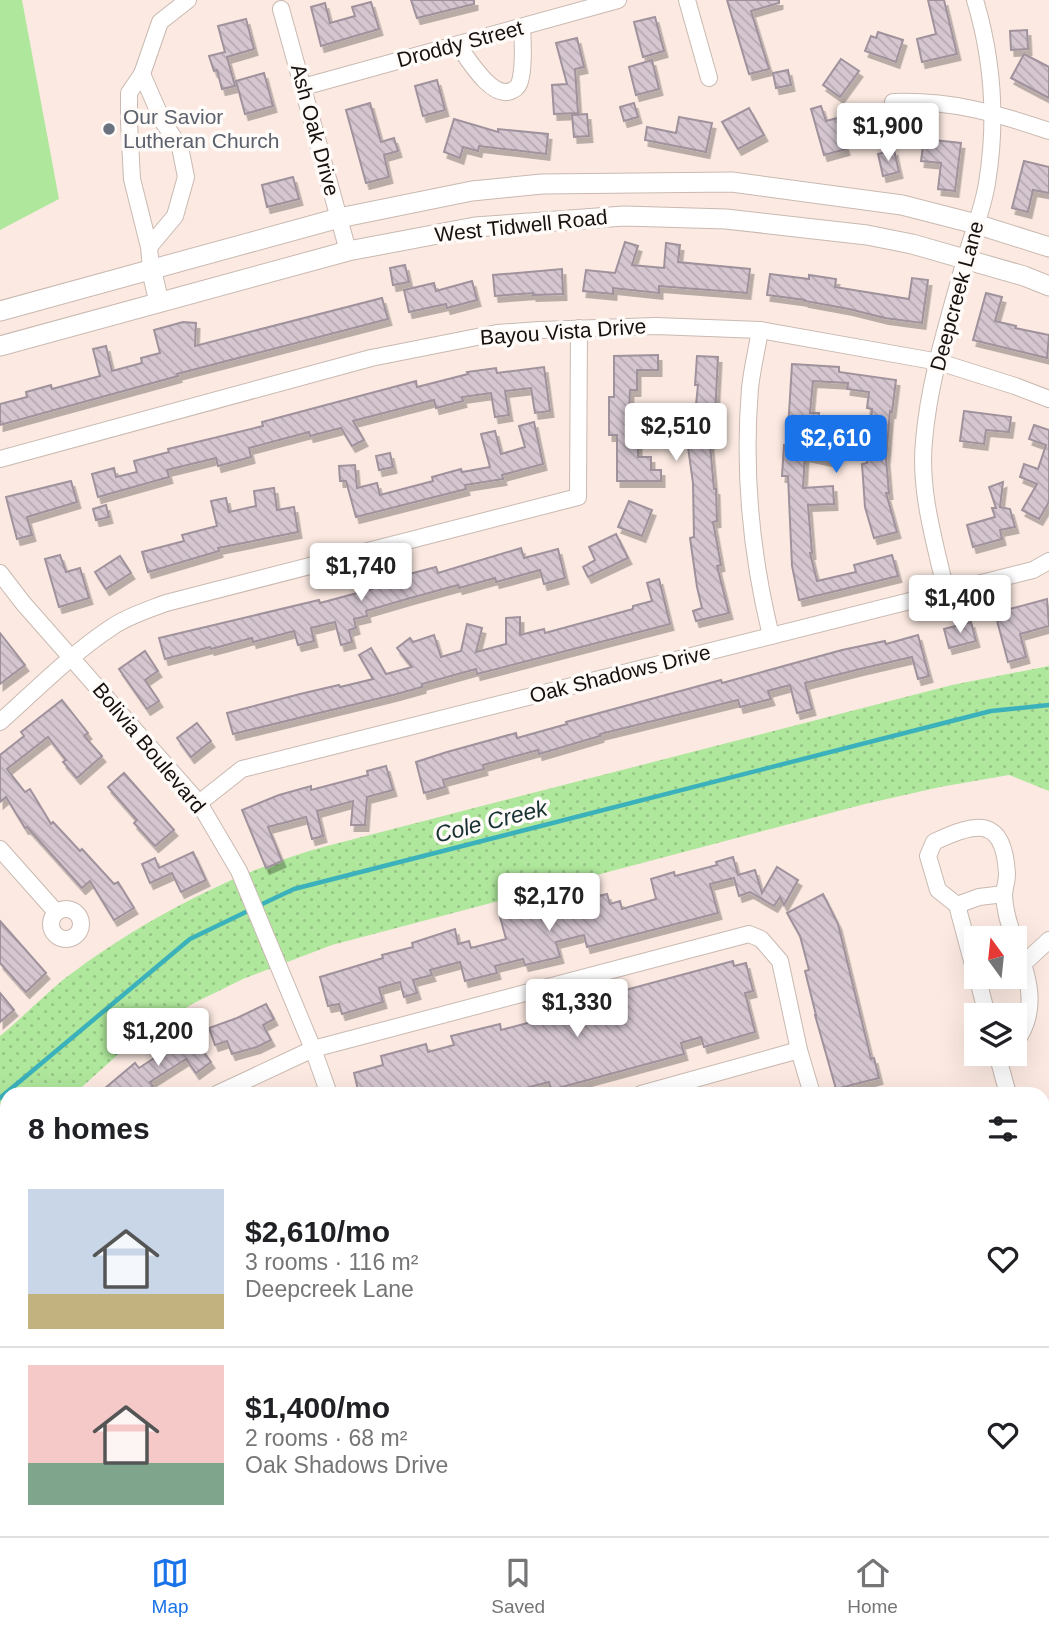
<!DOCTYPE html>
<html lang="en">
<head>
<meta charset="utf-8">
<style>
	body { margin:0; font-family:Arial,sans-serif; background:#f6f6f6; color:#202124; height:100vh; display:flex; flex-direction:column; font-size:26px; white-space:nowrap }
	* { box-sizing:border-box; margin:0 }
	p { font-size:23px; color:#757577 }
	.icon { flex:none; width:38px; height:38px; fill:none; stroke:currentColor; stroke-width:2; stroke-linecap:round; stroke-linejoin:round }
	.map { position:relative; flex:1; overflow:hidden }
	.panel { position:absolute; left:0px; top:1087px; width:1050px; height:450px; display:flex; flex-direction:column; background:#fff; border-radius:21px 21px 0 0; box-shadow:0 7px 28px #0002 }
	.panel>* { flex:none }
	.needle { width:46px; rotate:345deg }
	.buttons { position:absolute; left:964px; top:926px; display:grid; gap:14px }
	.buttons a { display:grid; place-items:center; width:63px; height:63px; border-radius:0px; background:#fff; box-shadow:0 7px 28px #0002; font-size:35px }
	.price { position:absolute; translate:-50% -60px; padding:0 16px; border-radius:7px; background:#fff; color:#222; font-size:23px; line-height:46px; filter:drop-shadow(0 2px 4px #0008) }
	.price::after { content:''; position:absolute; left:50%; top:42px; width:21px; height:16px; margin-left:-10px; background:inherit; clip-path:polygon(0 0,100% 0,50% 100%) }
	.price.on { background:#1a73e8; color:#fff }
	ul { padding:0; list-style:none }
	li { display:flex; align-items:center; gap:21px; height:175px; padding:0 28px }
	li+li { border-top:2px solid #e0e0e0 }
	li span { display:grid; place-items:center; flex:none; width:196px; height:140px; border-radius:0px; color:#555 }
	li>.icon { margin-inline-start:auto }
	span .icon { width:84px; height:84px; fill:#fffc; stroke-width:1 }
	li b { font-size:30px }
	h2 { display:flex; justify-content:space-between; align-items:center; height:84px; padding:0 28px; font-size:30px }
	.menu { display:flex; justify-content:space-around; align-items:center; height:98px; border-top:2px solid #e0e0e0; background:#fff; font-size:19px; color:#757577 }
	.menu a { display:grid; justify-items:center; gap:4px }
	.menu .on { color:#1a73e8 }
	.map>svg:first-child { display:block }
	.park { fill:url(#park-dots) }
	.pitch { fill:#afe79c }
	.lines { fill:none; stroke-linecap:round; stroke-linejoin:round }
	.stream { stroke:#3bb1bb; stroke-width:4.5 }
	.building { fill:url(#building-back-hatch); stroke:#a0929c; stroke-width:2; filter:url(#shadow) }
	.minor-casing { stroke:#c9b9b1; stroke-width:18 }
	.major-casing { stroke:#c9b9b1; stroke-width:21 }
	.minor { stroke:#fff; stroke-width:16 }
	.major { stroke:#fff; stroke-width:19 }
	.rail { stroke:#726863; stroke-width:4.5; stroke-dasharray:14 7; stroke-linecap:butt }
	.worship-dot { fill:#6b7280; stroke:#fffbf9; stroke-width:2.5 }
	.labels { text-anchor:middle; stroke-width:7; stroke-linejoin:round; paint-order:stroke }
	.street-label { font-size:21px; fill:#17110e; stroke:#fffbf9 }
	.worship-label { font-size:21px; fill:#5b616d; stroke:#fffbf9; text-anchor:start }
	.water-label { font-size:23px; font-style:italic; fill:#173133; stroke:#fffbf9 }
</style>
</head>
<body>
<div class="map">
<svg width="1049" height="1536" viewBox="0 0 1049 1536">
	<defs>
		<pattern id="park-dots" width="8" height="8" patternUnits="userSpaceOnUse" patternTransform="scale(1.75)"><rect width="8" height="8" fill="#afe79c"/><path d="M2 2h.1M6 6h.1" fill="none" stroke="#96c585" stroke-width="1.8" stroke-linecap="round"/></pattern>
		<pattern id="building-back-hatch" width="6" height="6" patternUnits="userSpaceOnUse" patternTransform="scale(1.75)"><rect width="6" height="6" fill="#d5c6d0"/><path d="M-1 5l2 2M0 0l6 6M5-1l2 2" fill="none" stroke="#b6a9b1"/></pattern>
		<filter id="shadow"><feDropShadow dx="3.5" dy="6" stdDeviation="0" flood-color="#0004"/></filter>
	</defs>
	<rect width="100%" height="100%" fill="#fceae2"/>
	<path class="park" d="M1049,666V791L1009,775L940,787L865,804L332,945L243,979L192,1004L122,1051L74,1094H7V1155L0,1161V1036C22,1018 42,997 64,979C139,922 236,870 327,846L952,685Z"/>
	<path class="pitch" d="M0,0H22L59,199L0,230Z"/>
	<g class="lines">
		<g class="stream">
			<path d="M258,906L294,889L991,711L1049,705"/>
			<path d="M0,1098L190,939L250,910"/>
		</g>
	</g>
	<g class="building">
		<path d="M411,0H474V4L417,18Z"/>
		<path d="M727,0H779V3L751,11L769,69L749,74Z"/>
		<path d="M928,0H944L957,54L922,62L917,39L936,34Z"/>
		<path d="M371,2L379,29L321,46L311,7L325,3L330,23L355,16L352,7Z"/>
		<path d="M655,17L664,51L643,57L634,22Z"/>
		<path d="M246,19L254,49L227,57L235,86L222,89L217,70L214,71L209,56L225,52L218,26Z"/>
		<path d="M1027,30L1028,49L1011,50L1010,31Z"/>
		<path d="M878,32L903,40L896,62L865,51L871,36L876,38Z"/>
		<path d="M577,38L584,67L575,69L578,113L554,114L552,85L567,84L556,43Z"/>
		<path d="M1024,54L1049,67V98L1011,78Z"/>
		<path d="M841,59L859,71L840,97L823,85Z"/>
		<path d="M652,60L659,89L636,95L629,67Z"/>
		<path d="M788,70L791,85L776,88L773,73Z"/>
		<path d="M264,73L273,106L245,114L236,81Z"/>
		<path d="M437,80L445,110L423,116L415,86Z"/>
		<path d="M370,103L381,142L394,138L398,151L384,155L389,177L366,183L346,110Z"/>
		<path d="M634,103L638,117L624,121L620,107Z"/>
		<path d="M821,106L826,121L837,118L846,149L824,155L811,109Z"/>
		<path d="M749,108L764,135L738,149L722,122Z"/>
		<path d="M587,114L589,136L574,137L572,115Z"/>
		<path d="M679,117L712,123L706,152L645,140L647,127L676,133Z"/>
		<path d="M454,119L498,132V129L548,134L546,154L479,146L478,151L463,147L460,158L444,152Z"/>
		<path d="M924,139L961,143L955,191L938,189L941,163L921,161Z"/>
		<path d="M894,150L899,172L883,176L878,154Z"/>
		<path d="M1024,161L1049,167V193L1033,190L1028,212L1012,208Z"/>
		<path d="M293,177L299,199L267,207L262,185Z"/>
		<path d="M625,242L638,246L632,265L664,268L666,243L680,245L678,262L750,269L747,293L659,286V293L613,288V294L583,291L586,270L615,273Z"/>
		<path d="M405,265L409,282L393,285L390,268Z"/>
		<path d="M562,269L563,294L533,295V293L495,296L493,275Z"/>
		<path d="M770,274L809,279V275L836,279L835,287L909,299L912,278L928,280L922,323L885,318L849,309L805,301V300L767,295Z"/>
		<path d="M472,281L477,300L447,308L446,304L409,312L404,290L434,283L436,291Z"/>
		<path d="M986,293L1002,297L995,321L1016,326L1015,328L1049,335L1047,358L973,340Z"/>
		<path d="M382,298L388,319L177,374L178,376L0,425V404L27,397L26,392L51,385L52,389L100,376L93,349L106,346L112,371L142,363L141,358L160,353L154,330L183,322L196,323L195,346Z"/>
		<path d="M658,355V370H637V390H630L629,415L648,416V423L671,424L672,413L695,414L698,385H695L697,356L718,357L714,434H709L714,489H716L717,521L713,522L721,565L717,566L729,613L696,621L693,611L702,608L697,587L690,538L694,537L693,483L687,440L671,439V435H638V457H651V470H661V481H617V435H609V397H614V356Z"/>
		<path d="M792,364L839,367V372L896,380L892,412L890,411L886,459L889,493H886L897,532L874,538L865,507L862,464L867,463L872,409L867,408L869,392L847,389L848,383L813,381L810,413H819L818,420L832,421L831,445L832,446L829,460L805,455L803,488L833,486L834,504L808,505L812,553H810L817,581L856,572L854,565L892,555L898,576L799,600L792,566L788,476H782L784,445L787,446Z"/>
		<path d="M544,367L550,411L535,413L531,388L505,391L509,415L495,417L491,393L462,397L463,401L436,408L434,400L353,421L364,440L352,446L341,428L310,436L309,432L249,448L251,457L218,466L216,458L167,470L169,477L98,497L92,474L114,468L116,477L137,472L134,461L169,452L168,449L263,426L262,422L416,381L417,387L468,374L467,372L496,368L497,373Z"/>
		<path d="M964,411L1011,417L1009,432L986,430L984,444L960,441Z"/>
		<path d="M534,422L543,464L502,475L503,479L465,485L466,489L356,517L346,481H340L339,466L355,465L357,488L377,483L380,495L433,481L432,477L461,469L462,472L490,467L481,434L495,431L501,454L525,447L519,426Z"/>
		<path d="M1034,425L1049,430V502L1039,519L1022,510L1037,484L1020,477L1024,464L1038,469L1046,445L1029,439Z"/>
		<path d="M390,453L393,467L379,470L376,456Z"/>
		<path d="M71,481L77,502L27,517L32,535L17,539L6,497Z"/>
		<path d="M1003,482L1000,507L1010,509L1015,527L1000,530L1002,539L973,547L967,525L995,517L992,508H996L989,487Z"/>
		<path d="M274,488L277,510L294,507L298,532L218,548L219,551L148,572L142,552L184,541L182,535L217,526L211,501L226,498L229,512L256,506L254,491Z"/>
		<path d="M629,501L652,510L642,536L618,527Z"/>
		<path d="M106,505L109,517L96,520L93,509Z"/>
		<path d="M616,534L628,558L588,577L583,567L595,560L589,547Z"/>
		<path d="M521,548L524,558L558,549L565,578L544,584L540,570L496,582L495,578L459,588L458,585L407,599L366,611L367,616L354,619L356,628L349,630L352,642L341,645L335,622L311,628L314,641L298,645L294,631L253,642L252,638L211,649L210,647L165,659L159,638L319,600L320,603L372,589L371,586L409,574L436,567L438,573Z"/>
		<path d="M60,555L66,572L80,568L89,598L59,607L45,559Z"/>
		<path d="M120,556L131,573L106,589L95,572Z"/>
		<path d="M659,579L670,624L477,674L476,669L422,684V687L393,695L233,734L227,713L300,694L339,685L340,687L373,679L359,655L371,648L386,674L412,667L397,648L410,638L413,642L434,635L441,657L461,651L467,624L482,628L476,652L506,644V618L520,617V635L544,629L545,633L633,609V606L652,601L647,583Z"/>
		<path d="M1047,599L1049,626L1020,634L1026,657L1008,662L995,613Z"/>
		<path d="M971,622L976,641L949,648L944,629Z"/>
		<path d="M0,633L25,665L0,684Z"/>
		<path d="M918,635L929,676L918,679L912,657L860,669L805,683L812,709L797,713L790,685L768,691L771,699L740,707L738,700L600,734V736L539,754L538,750L483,765L484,769L443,780L445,787L424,793L416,762L447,752L516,733L517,738L567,724L566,722L721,680L722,683L842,650L885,641L886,644Z"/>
		<path d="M145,651L158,671L145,680L159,701L147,709L119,669Z"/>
		<path d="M62,700L88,733L84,736L102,756L77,778L63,762L66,760L48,737L7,769L25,792L30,789L51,824L53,822L80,851L82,849L114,884L118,882L134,908L114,920L90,881L82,888L27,827L25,828L6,797L0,802V755L24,736L21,732Z"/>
		<path d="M197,723L211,741L191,757L177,738Z"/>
		<path d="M386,766L393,790L367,797L365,825H351L353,801L317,811L323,836L312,839L306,817L268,827L282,861L266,868L242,810L279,795L311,786V790L368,775L367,771Z"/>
		<path d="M124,773L174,830L155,846L134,823L137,820L108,787Z"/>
		<path d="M193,852L206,880L181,892L172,873L150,883L142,864L155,858L159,868Z"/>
		<path d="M733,857L738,875L755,870L762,893L777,867L798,880L784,905L780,897L774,906L750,892L739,896L734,878L710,884L718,913L587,947L584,935L556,942L560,957L525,965L523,959L495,966L497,973L465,981L460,962L430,970L432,975L413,980L417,993L404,997L400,982L379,988L383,1002L342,1014L339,1004L328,1006L320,977L383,958L382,955L413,947L412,943L455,929L458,944L469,941L471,948L506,939L500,917L514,913L515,915L544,909L607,894L610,904L620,901L622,909L656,899L651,879L674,872L675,876L717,865L716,862Z"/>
		<path d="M823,894L838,924L871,1059L874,1058L879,1078L836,1089L815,1015H816L805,971L809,970L800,936L787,913Z"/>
		<path d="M0,921L46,973L26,992L0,963Z"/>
		<path d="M733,961L734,966L746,963L753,991L745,993L755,1032L704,1047L701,1037L681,1043L684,1054L551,1090L549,1082L526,1088L528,1094H385V1090L359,1094L354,1073L383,1065L381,1056L426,1044L428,1052L454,1045L451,1036L500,1024L501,1030L535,1021L533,1015Z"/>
		<path d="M0,993L14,1010L0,1022Z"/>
		<path d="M266,1004L274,1019L263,1025L271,1040L257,1047L232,1054L227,1041L215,1045L209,1028L237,1018Z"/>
		<path d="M191,1034L211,1062L196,1073L186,1059L150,1082L153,1086L143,1094H98L135,1063L139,1068Z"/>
	</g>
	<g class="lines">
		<g class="minor-casing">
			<g id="minor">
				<path d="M687,0L709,78"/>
				<path d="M281,9L348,251"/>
				<path d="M458,45C468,59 493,102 513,90C518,88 520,83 521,77C524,61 523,43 522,27"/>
				<path d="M142,74L160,22L188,0"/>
				<path d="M303,87L618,0"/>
				<path d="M893,102C951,100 996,113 1049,131"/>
				<path d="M149,247L175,216L186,177L180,147L163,122L142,74L129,93V122L132,179L149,247L151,268"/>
				<path d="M760,330C757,349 752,369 750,388C743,472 751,554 771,636"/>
				<path d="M0,459L371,358L497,333L540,330L656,326L760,330L939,362L1015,386L1049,399"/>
				<path d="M0,573L23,603L199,803L239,871L313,1049L329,1094"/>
				<path d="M946,592C935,542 919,492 924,441C929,380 949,318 965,260C972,235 983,209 987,183C997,122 993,60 975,0"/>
				<path d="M0,722C36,690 71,654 112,627C128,616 148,610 166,603L578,497L579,328"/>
				<path d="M199,803L242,769L1033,570L1049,561"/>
				<path d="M0,849L56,912"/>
				<path d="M957,905L979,897L1004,894"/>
				<circle cx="66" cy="924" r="15"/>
				<path d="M1015,941C1028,976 1040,1010 1015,1043"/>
				<path d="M1023,964L1049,940"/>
				<path d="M976,976L957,905L938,890L928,856L934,842C978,821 1004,817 1007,874C1007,882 1004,889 1004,896C1005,910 1009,925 1014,938"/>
				<path d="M977,976L987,1015"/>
				<path d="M997,1054L1008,1094"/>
				<path d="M217,1094L313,1049L749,934L761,939L780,961L799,1050L812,1094"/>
				<path d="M641,1094L799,1050"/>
				<path d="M1043,1203L1049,1202"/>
				<path d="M1043,1483L1049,1482"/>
				<path d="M618,1530L620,1536"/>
				<path d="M1042,1530L1044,1536"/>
				<path d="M843,1536L868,1530"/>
			</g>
		</g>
		<g class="major-casing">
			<g id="major">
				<path d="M151,268L159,302"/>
				<path d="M0,311L339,218L472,191L542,184L732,182L902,205L976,224L1049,247"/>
				<path d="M0,346L348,251L475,227L624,216L726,219L867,235L912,244L1024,276L1049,286"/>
			</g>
		</g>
		<use href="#minor" class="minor"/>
		<use href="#major" class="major"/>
		<g class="rail">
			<path d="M0,1314L7,1322"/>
			<path d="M192,1530L198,1536"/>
		</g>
	</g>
	<circle class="worship-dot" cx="109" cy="129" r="7"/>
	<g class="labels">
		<g class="street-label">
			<text transform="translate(460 44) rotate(-15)" y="7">Droddy Street</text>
			<text transform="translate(315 130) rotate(75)" y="7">Ash Oak Drive</text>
			<text transform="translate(521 226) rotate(-6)" y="7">West Tidwell Road</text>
			<text transform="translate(957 296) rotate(-75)" y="7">Deepcreek Lane</text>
			<text transform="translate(563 332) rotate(-4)" y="7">Bayou Vista Drive</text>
			<text transform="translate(620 674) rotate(-14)" y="7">Oak Shadows Drive</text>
			<text transform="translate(149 748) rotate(50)" y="7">Bolivia Boulevard</text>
		</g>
		<g class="worship-label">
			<text x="123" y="124">Our Savior<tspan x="123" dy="24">Lutheran Church</tspan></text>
		</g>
		<g class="water-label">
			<text transform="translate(491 821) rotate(-14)" y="8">Cole Creek</text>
		</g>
	</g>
</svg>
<div class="buttons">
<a><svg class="needle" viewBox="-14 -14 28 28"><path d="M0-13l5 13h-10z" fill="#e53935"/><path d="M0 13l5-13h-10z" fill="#757577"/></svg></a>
<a><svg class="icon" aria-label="layers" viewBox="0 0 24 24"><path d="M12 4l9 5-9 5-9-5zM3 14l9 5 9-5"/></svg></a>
</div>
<b class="price" style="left:888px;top:163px">$1,900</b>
<b class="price" style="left:676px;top:463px">$2,510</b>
<b class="price on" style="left:836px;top:475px">$2,610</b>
<b class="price" style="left:361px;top:603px">$1,740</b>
<b class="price" style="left:960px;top:635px">$1,400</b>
<b class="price" style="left:549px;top:933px">$2,170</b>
<b class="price" style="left:577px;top:1039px">$1,330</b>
<b class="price" style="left:158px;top:1068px">$1,200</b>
<section class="panel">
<h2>8 homes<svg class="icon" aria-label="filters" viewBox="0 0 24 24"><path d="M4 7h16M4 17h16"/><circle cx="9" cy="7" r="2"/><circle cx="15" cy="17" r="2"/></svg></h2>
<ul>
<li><span style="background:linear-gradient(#c9d6e8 75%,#c2b280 0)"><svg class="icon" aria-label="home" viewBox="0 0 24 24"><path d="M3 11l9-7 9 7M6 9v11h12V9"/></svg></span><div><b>$2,610/mo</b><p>3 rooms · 116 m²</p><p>Deepcreek Lane</p></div><svg class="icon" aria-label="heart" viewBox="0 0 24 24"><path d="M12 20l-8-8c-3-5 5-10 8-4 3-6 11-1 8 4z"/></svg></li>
<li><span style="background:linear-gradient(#f6c9c9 70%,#7fa58c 0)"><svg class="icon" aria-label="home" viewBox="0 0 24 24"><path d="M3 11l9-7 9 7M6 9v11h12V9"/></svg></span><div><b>$1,400/mo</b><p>2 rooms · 68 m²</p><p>Oak Shadows Drive</p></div><svg class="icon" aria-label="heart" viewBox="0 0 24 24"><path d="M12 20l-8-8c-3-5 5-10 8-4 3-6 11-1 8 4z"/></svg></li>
</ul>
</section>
</div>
<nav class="menu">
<a class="on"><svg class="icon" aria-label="map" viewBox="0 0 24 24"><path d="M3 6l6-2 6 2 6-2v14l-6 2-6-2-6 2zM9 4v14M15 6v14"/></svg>Map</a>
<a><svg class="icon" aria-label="saved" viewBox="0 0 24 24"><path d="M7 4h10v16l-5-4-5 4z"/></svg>Saved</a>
<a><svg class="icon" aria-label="home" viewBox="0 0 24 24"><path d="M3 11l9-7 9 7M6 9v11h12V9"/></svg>Home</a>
</nav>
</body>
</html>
